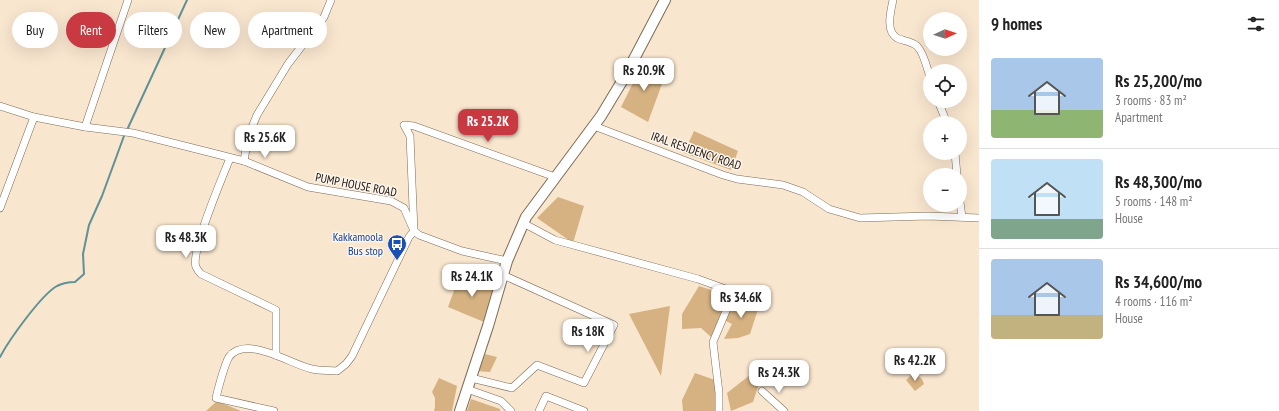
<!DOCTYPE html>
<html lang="en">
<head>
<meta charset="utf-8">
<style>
	body { margin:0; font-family:"PT Sans Narrow",sans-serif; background:#f6f6f6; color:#222; height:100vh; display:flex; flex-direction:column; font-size:15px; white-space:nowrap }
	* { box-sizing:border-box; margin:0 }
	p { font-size:13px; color:#767676 }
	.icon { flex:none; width:22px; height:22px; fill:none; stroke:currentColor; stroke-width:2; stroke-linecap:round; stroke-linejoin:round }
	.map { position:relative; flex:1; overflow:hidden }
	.details { display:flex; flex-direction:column; background:#fff; width:300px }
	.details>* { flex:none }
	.guide { position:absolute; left:12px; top:12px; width:380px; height:36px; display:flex; gap:8px }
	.needle { width:26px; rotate:87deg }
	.buttons { position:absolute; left:923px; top:12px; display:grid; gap:8px }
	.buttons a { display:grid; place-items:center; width:44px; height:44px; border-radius:50%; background:#fff; box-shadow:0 4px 16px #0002; font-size:20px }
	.price { position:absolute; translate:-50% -34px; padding:0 9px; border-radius:8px; background:#fff; color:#222; font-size:13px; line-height:26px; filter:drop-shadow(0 1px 2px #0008) }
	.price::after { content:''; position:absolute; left:50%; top:24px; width:12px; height:9px; margin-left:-6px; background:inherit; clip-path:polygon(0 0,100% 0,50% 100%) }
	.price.current { background:#c93941; color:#fff }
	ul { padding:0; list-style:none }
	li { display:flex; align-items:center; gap:12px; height:100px; padding:0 12px }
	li+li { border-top:1px solid #e0e0e0 }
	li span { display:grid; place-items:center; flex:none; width:112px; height:80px; border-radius:4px; color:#555 }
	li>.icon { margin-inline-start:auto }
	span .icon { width:48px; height:48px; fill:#fffc; stroke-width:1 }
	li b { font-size:17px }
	h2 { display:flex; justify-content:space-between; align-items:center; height:48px; padding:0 12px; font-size:17px }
	.chip { padding:0 14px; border-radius:18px; background:#fff; box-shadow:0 4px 16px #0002; font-size:14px; line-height:36px }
	.chip.current { background:#c93941; color:#fff }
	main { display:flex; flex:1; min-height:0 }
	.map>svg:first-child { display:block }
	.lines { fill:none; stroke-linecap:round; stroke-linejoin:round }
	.stream { stroke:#5f9296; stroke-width:2 }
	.building { fill:#d6b282 }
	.street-casing { stroke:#7b6b56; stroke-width:8 }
	.secondary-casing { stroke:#7b6b56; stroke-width:12 }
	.street { stroke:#fff; stroke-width:7 }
	.secondary { stroke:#fff; stroke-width:10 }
	.labels { text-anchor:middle; stroke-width:3; stroke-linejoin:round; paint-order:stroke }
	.street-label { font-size:12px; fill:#1a130b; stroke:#fdf5ec }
	.transit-label { font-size:12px; fill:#164399; stroke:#fdf5ec; text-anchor:end }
</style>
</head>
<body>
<main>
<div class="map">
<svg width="979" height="411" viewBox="0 0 979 411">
	<rect width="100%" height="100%" fill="#f9e6cf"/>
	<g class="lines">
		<g class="stream">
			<path d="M127,130L187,0"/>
			<path d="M0,357C9,340 41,295 57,286C63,283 69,282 75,282L84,274L83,254L89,225L102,196L124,136"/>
		</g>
	</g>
	<g class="building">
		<path d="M644,61L666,73L648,122L621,107Z"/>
		<path d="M694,131L738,151L731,170L684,153Z"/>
		<path d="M558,197L584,206L573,243L537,218Z"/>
		<path d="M459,277L496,287L484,322L448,307Z"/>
		<path d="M699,286L730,296L711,337L701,328L682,329V314Z"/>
		<path d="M733,299L759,306L750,334L738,338L724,339L732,324L724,320Z"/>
		<path d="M670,306L661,376L629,314Z"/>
		<path d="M485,354L497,357L490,372L476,371Z"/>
		<path d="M695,373L715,380V411H683L682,400Z"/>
		<path d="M914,373L922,379L924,384L915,391L906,380Z"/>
		<path d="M750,375L759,384L753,402L731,411L727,393Z"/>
		<path d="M439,378L457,386L452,411H434L435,407V398L432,392Z"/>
		<path d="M471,399L500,409V411H467Z"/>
		<path d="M217,401L241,411H206Z"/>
	</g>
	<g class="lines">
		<g class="street-casing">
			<g id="street">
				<path d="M893,0C891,10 885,31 897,38C903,41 911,41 917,46C924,53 927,68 930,77"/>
				<path d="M938,101L947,123"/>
				<path d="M0,106L34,117L85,127L133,133L244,161L308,187L391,201L404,208L414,231L419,235L462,251L507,261"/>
				<path d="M594,126L723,175L737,179L783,185L803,192L829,209L860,218L928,216L979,218"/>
				<path d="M85,127L128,0"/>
				<path d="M955,153L957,175"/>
				<path d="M230,158C223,176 190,252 196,267C197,269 199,272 201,274L276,310V355"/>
				<path d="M244,161L248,137L257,115L288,64L324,17L331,0"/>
				<path d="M960,202L962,217"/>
				<path d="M0,208L34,117"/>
				<path d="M523,223L555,240L698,279L734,292L713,342L719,393V411"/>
				<path d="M471,378L512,388L537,365L584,383L614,325L503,275"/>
				<path d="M467,389L501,401L511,411"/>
				<path d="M762,391L784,411"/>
				<path d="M274,411L216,398C218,389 225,363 229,357C246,334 292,365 312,369C320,371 329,370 337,371L346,364L352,356L409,237L414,231L410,136L404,125L414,126L555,177"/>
				<path d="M539,411L546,396L584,411"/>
			</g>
		</g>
		<g class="secondary-casing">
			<path id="secondary" d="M460,411L488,326L507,261L526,217L601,116L624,78L665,0"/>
		</g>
		<use href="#street" class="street"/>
		<use href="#secondary" class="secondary"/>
	</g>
	<defs>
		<g id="bus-pin" transform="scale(1)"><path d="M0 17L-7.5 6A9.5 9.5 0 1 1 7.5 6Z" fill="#1a4fb4" stroke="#fdf5ec"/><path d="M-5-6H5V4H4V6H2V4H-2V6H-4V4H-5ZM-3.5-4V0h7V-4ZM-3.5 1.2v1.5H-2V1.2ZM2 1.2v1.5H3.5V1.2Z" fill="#fff"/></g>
	</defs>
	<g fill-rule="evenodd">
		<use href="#bus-pin" x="397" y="244"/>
	</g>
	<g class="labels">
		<g class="street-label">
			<text transform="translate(696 151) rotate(19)" y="4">IRAL RESIDENCY ROAD</text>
			<text transform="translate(356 185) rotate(11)" y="4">PUMP HOUSE ROAD</text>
		</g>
		<g class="transit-label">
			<text x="383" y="241">Kakkamoola<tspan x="383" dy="14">Bus stop</tspan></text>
		</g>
	</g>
</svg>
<div class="buttons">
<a><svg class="needle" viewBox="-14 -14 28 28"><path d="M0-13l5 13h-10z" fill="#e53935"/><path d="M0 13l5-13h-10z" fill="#767676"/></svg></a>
<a><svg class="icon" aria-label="locate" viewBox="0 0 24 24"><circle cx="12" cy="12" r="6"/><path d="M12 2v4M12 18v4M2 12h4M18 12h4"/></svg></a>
<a>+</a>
<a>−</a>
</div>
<b class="price" style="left:644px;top:92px">Rs 20.9K</b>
<b class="price current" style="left:488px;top:143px">Rs 25.2K</b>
<b class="price" style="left:265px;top:159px">Rs 25.6K</b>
<b class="price" style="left:186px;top:259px">Rs 48.3K</b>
<b class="price" style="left:472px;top:298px">Rs 24.1K</b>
<b class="price" style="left:741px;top:319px">Rs 34.6K</b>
<b class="price" style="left:588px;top:353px">Rs 18K</b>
<b class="price" style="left:915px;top:382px">Rs 42.2K</b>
<b class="price" style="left:779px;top:394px">Rs 24.3K</b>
<div class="guide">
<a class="chip">Buy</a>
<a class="chip current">Rent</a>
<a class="chip">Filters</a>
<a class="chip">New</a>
<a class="chip">Apartment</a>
</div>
</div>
<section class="details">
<h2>9 homes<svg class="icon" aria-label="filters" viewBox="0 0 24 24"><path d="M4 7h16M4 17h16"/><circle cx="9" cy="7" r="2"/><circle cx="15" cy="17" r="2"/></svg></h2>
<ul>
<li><span style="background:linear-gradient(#a9c7e8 65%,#8fb573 0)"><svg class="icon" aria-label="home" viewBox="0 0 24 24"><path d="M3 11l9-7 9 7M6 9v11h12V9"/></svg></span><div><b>Rs 25,200/mo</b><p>3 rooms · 83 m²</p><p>Apartment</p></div></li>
<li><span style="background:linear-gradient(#bfe0f5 75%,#7fa58c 0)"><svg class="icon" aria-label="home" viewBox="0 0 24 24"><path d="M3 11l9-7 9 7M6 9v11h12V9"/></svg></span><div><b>Rs 48,300/mo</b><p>5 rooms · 148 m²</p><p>House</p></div></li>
<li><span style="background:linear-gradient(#a9c7e8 70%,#c2b280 0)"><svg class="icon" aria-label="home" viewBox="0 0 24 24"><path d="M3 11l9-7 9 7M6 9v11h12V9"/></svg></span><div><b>Rs 34,600/mo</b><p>4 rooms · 116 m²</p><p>House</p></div></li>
</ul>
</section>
</main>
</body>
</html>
